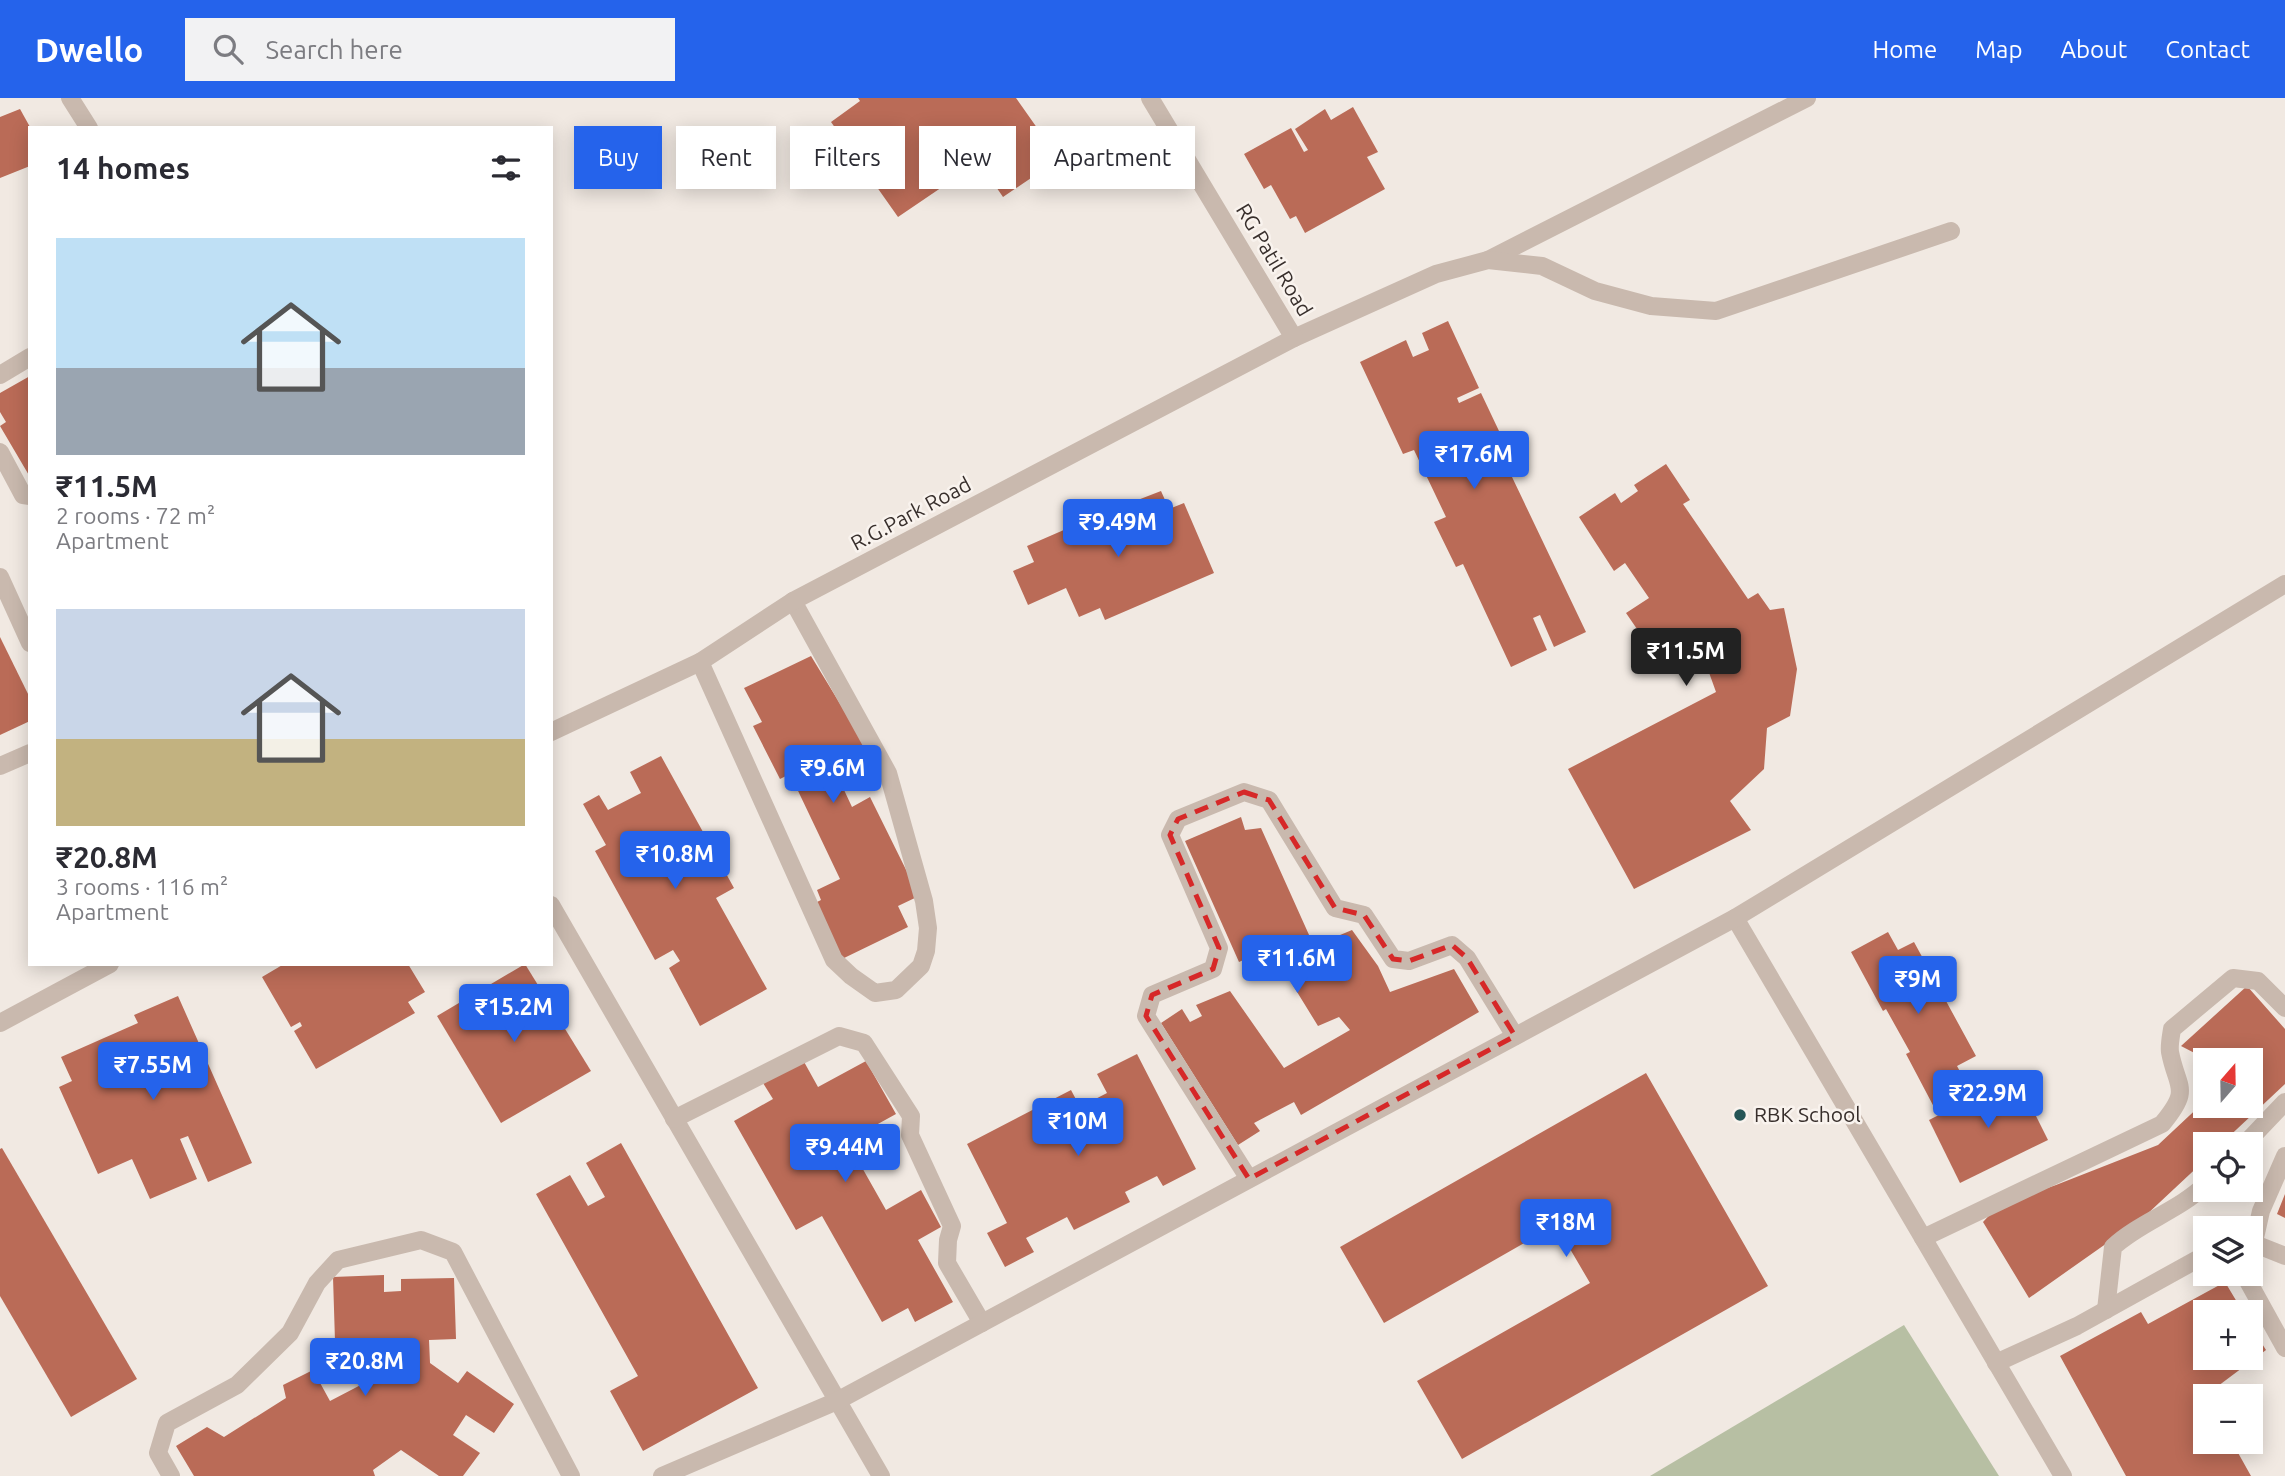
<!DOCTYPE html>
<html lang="en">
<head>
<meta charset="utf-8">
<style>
	body { margin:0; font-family:Ubuntu,sans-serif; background:#f2f2f3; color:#2b2b33; height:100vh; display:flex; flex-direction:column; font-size:26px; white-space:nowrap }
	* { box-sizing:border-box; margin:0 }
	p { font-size:23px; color:#7c7c81 }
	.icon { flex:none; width:38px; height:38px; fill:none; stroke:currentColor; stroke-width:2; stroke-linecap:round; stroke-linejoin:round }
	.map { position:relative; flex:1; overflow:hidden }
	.sheet { position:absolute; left:28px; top:28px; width:525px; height:840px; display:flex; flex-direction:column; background:#fff; border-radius:0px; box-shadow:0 4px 18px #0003 }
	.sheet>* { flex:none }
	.hud { position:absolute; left:574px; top:28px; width:665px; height:63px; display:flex; gap:14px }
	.needle { width:46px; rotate:20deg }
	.controls { position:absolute; left:2193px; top:950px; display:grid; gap:14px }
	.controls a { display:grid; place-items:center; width:70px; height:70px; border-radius:0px; background:#fff; box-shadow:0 4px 18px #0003; font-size:35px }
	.price { position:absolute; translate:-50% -60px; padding:0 16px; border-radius:7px; background:#2563eb; color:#fff; font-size:23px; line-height:46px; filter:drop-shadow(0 2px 4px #0008) }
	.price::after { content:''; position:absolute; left:50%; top:42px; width:21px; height:16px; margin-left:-10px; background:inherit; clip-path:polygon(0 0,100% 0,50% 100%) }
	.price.active { background:#222; color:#fff }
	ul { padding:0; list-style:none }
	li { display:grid; align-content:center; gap:14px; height:371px; padding:0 28px }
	li span { display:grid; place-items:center; height:217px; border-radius:0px; color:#555 }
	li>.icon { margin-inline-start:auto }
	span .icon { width:126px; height:126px; fill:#fffc; stroke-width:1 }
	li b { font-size:30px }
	h2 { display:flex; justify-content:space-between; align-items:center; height:84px; padding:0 28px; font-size:30px }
	.pill { padding:0 24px; border-radius:0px; background:#fff; box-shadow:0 4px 18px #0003; font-size:24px; line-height:63px }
	.pill.active { background:#2563eb; color:#fff }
	header { display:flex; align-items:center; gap:42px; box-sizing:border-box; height:98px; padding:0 35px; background:#2563eb; color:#fff }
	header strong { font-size:33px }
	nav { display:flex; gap:38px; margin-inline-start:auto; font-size:24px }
	.search { width:490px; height:63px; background:#f2f2f3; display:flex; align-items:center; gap:18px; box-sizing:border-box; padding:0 24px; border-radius:0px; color:#7c7c81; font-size:26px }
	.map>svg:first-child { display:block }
	.green { fill:#b7bfa3 }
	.building { fill:#ba6b57 }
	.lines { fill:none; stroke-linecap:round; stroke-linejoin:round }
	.lane { stroke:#c9b9ae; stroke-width:18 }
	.street { stroke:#c9b9ae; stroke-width:18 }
	.marked { fill:none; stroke:#d62828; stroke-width:5; stroke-dasharray:14 9; stroke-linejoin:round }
	.poi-dot { fill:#255556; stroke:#f9f3ee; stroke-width:2.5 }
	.labels { text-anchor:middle; stroke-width:5; stroke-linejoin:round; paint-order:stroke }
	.street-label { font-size:21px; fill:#382f2c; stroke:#f9f3ee }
	.poi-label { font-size:21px; fill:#382f2c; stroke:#f9f3ee; text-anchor:start }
</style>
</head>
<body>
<header>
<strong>Dwello</strong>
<div class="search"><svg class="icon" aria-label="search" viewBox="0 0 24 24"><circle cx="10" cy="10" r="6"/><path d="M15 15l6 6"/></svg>Search here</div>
<nav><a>Home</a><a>Map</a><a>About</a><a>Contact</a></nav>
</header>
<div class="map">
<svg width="2285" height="1378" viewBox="0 0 2285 1378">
	<rect width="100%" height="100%" fill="#f1e9e2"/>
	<path class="green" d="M1904,1227L1999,1378H1650Z"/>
	<g class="building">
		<path d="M858,0H1016L1059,61L1003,99L979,64L898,119L831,24L860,3Z"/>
		<path d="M1353,9L1378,54L1367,59L1385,91L1305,135L1296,118L1290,121L1271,87L1264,91L1244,56L1291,30L1304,54L1308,52L1295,31L1325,11L1331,22Z"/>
		<path d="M20,11L30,29V68L0,80V19Z"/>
		<path d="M1448,223L1479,290L1457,300L1459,305L1481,295L1508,352L1501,356L1586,534L1554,549L1540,517L1533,520L1547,552L1511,569L1463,466L1456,469L1434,424L1446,419L1414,352L1403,356L1360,264L1406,242L1413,259L1429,252L1422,235Z"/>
		<path d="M30,278V379L0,328L6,324L0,314V295Z"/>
		<path d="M1666,366L1690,402L1683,406L1748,501L1758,495L1770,512L1784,510L1797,571L1790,618L1767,630L1764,671L1730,703L1751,732L1634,791L1568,671L1716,594L1697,541L1659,563L1626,515L1649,500L1625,465L1614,473L1579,419L1615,395L1621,405L1638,393L1634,387Z"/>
		<path d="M1161,393L1169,411L1184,405L1214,475L1105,522L1100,510L1079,519L1066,490L1028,507L1013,473L1034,464L1027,448L1096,418L1100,429L1121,419L1117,410Z"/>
		<path d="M0,539L30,600V623L0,637Z"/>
		<path d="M811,558L870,655L846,666L841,657L830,662L852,709L870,699L919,798L898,808L908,829L842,861L815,805L821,802L817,792L840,781L790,676L780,681L753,628L762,624L744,590Z"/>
		<path d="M661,658L734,790L716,800L767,891L700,928L669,870L680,863L673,852L655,862L595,753L606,747L583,706L599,697L608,712L641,695L630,674Z"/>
		<path d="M1241,719L1245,732L1261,730L1314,848L1352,832L1378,868L1390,894L1454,871L1479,914L1301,1017L1294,1004L1254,1025L1260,1033L1238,1047L1161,925L1182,911L1190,924L1202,918L1196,907L1230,893L1284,970L1350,932L1339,919L1318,928L1270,850L1239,864L1185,743Z"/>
		<path d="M1888,834L1898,852L1914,844L1938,888L1914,900L1917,905L1940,892L1976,958L1957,968L1970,992L1935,1011L1906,956L1910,954L1886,911L1883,913L1851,854Z"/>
		<path d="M284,866H408L425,894L408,904L415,915L316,971L294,933L302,928L300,924L291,929L262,879Z"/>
		<path d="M525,866L591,973L501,1025L437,918Z"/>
		<path d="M2247,888L2285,931V986L2221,1046H2205V1062L2144,1119L2029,1200L1983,1124L2000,1106L2056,1087L2158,1047L2205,1003V1008H2250V962H2208L2181,948Z"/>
		<path d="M178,898L252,1065L208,1084L188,1038L180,1041L197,1081L150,1101L132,1061L98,1076L59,989L72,983L61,959L138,925L134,917Z"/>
		<path d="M1137,956L1196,1071L1163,1088L1157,1078L1125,1094L1130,1104L1074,1132L1067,1119L1026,1140L1034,1154L1005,1169L987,1135L1007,1125L967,1046L1071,992L1080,1009L1107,995L1097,976Z"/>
		<path d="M803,962L818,989L866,963L896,1016L847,1043L886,1112L921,1092L941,1129L918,1142L953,1204L915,1224L908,1210L882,1224L822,1118L796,1132L734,1023L773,1001L763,985Z"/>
		<path d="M1646,975L1768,1188L1462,1361L1417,1283L1590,1185L1556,1127L1384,1225L1340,1149Z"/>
		<path d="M2016,978L2048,1042L1960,1085L1929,1022Z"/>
		<path d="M621,1045L758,1290L643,1353L610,1293L638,1278L536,1096L570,1077L588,1108L605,1099L586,1065Z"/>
		<path d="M2,1050L137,1281L71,1319L0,1198V1051Z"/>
		<path d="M2285,1096V1120L2277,1116Z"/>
		<path d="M384,1177V1194L401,1193V1181L454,1180L456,1241L429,1242L430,1265L458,1285L467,1273L514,1306L494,1335L466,1317L453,1337L480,1355L463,1378H439L401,1352L373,1372L375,1378H194L176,1348L207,1329L224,1339L286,1300L283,1287L313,1272L330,1303L376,1279L374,1242L335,1243L333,1179Z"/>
		<path d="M2225,1184L2243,1214H2205V1260H2250V1227L2266,1252L2206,1297L2205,1344H2232L2251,1378H2126L2060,1258L2141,1214L2148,1226Z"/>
	</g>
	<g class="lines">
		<g class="lane">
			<path d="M1488,162L1807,0"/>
			<path d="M1294,240L1436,176L1488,162L1542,168L1595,193L1651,208L1716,213L1951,133"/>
		</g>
		<g class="street">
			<path d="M70,0L89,30"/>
			<path d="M0,277L30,259"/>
			<path d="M0,354L23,397L30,398"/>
			<path d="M0,479L30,545"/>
			<path d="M700,564L834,862L851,878L875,895L896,892L921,868L926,853L928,830L924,803L888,675L793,503"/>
			<path d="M551,634L700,564L793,503L1294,240L1150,0"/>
			<path d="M0,668L30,655"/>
			<path d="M551,807L881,1378"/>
			<path d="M1735,820L2063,1378"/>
			<path d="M0,925L110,866"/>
			<path d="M674,1021L839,938L864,945L911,1018L910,1037L952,1128L948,1142L947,1165L982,1225"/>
			<path d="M2245,1046L2285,1004"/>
			<path d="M1249,1081L1146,918L1152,897L1213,871L1219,850L1170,737L1178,721L1244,694L1269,702L1335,810L1364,817L1393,861L1409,863L1452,847L1467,860L1515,938"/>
			<path d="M1923,1140L2162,1026C2192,990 2177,991 2170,954C2169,947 2171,938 2172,931L2233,880L2258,883L2285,910"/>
			<path d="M2250,1144L2285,1158"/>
			<path d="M2254,1144L2261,1113L2285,1058"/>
			<path d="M2244,1176L2285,1250"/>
			<path d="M2106,1212L2113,1149C2140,1124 2178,1113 2205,1087"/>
			<path d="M1996,1265L2077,1228L2205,1157"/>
			<path d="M171,1378L158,1355L167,1325L237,1287L290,1235L317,1185L338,1162L421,1142L453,1154L571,1378"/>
			<path d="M662,1378L837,1303L1735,820L2285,486"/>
		</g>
	</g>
	<path class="marked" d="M1244,694L1269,702L1335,810L1364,817L1393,861L1409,863L1452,847L1467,860L1515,938L1249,1081L1146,918L1152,897L1213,871L1219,850L1170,737L1178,721Z"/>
	<circle class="poi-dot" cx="1740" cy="1017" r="7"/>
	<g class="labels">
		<g class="street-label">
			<text transform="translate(1274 162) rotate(59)" y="7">RG Patil Road</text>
			<text transform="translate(911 416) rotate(-28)" y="7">R.G.Park Road</text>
		</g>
		<g class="poi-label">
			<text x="1754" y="1024">RBK School</text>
		</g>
	</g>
</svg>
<div class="controls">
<a><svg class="needle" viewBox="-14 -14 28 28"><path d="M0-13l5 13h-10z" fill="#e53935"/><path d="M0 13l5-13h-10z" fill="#7c7c81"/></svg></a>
<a><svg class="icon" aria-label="locate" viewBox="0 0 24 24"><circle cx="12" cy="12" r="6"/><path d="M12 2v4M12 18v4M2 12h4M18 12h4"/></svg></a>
<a><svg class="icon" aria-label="layers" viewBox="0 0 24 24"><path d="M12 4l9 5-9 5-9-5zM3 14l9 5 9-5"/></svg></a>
<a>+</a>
<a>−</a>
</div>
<b class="price" style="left:1474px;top:393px">₹17.6M</b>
<b class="price" style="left:1118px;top:461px">₹9.49M</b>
<b class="price active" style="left:1686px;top:590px">₹11.5M</b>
<b class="price" style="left:833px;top:707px">₹9.6M</b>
<b class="price" style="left:675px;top:793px">₹10.8M</b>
<b class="price" style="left:1297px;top:897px">₹11.6M</b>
<b class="price" style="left:1918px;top:918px">₹9M</b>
<b class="price" style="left:514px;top:946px">₹15.2M</b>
<b class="price" style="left:153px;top:1004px">₹7.55M</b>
<b class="price" style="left:1988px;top:1032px">₹22.9M</b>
<b class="price" style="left:1078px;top:1060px">₹10M</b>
<b class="price" style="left:845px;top:1086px">₹9.44M</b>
<b class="price" style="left:1566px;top:1161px">₹18M</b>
<b class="price" style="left:365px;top:1300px">₹20.8M</b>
<div class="hud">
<a class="pill active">Buy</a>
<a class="pill">Rent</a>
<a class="pill">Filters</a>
<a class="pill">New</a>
<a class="pill">Apartment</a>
</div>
<section class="sheet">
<h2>14 homes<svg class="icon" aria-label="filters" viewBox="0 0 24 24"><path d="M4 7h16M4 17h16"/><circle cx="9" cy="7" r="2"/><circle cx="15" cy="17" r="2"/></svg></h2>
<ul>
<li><span style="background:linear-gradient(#bfe0f5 60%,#9aa5b1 0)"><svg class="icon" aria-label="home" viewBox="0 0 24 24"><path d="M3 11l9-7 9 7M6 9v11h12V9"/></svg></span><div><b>₹11.5M</b><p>2 rooms · 72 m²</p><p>Apartment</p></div></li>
<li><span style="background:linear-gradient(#c9d6e8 60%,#c2b280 0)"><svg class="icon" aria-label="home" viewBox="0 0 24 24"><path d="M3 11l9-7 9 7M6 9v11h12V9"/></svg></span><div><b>₹20.8M</b><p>3 rooms · 116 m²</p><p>Apartment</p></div></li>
</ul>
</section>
</div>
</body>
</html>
